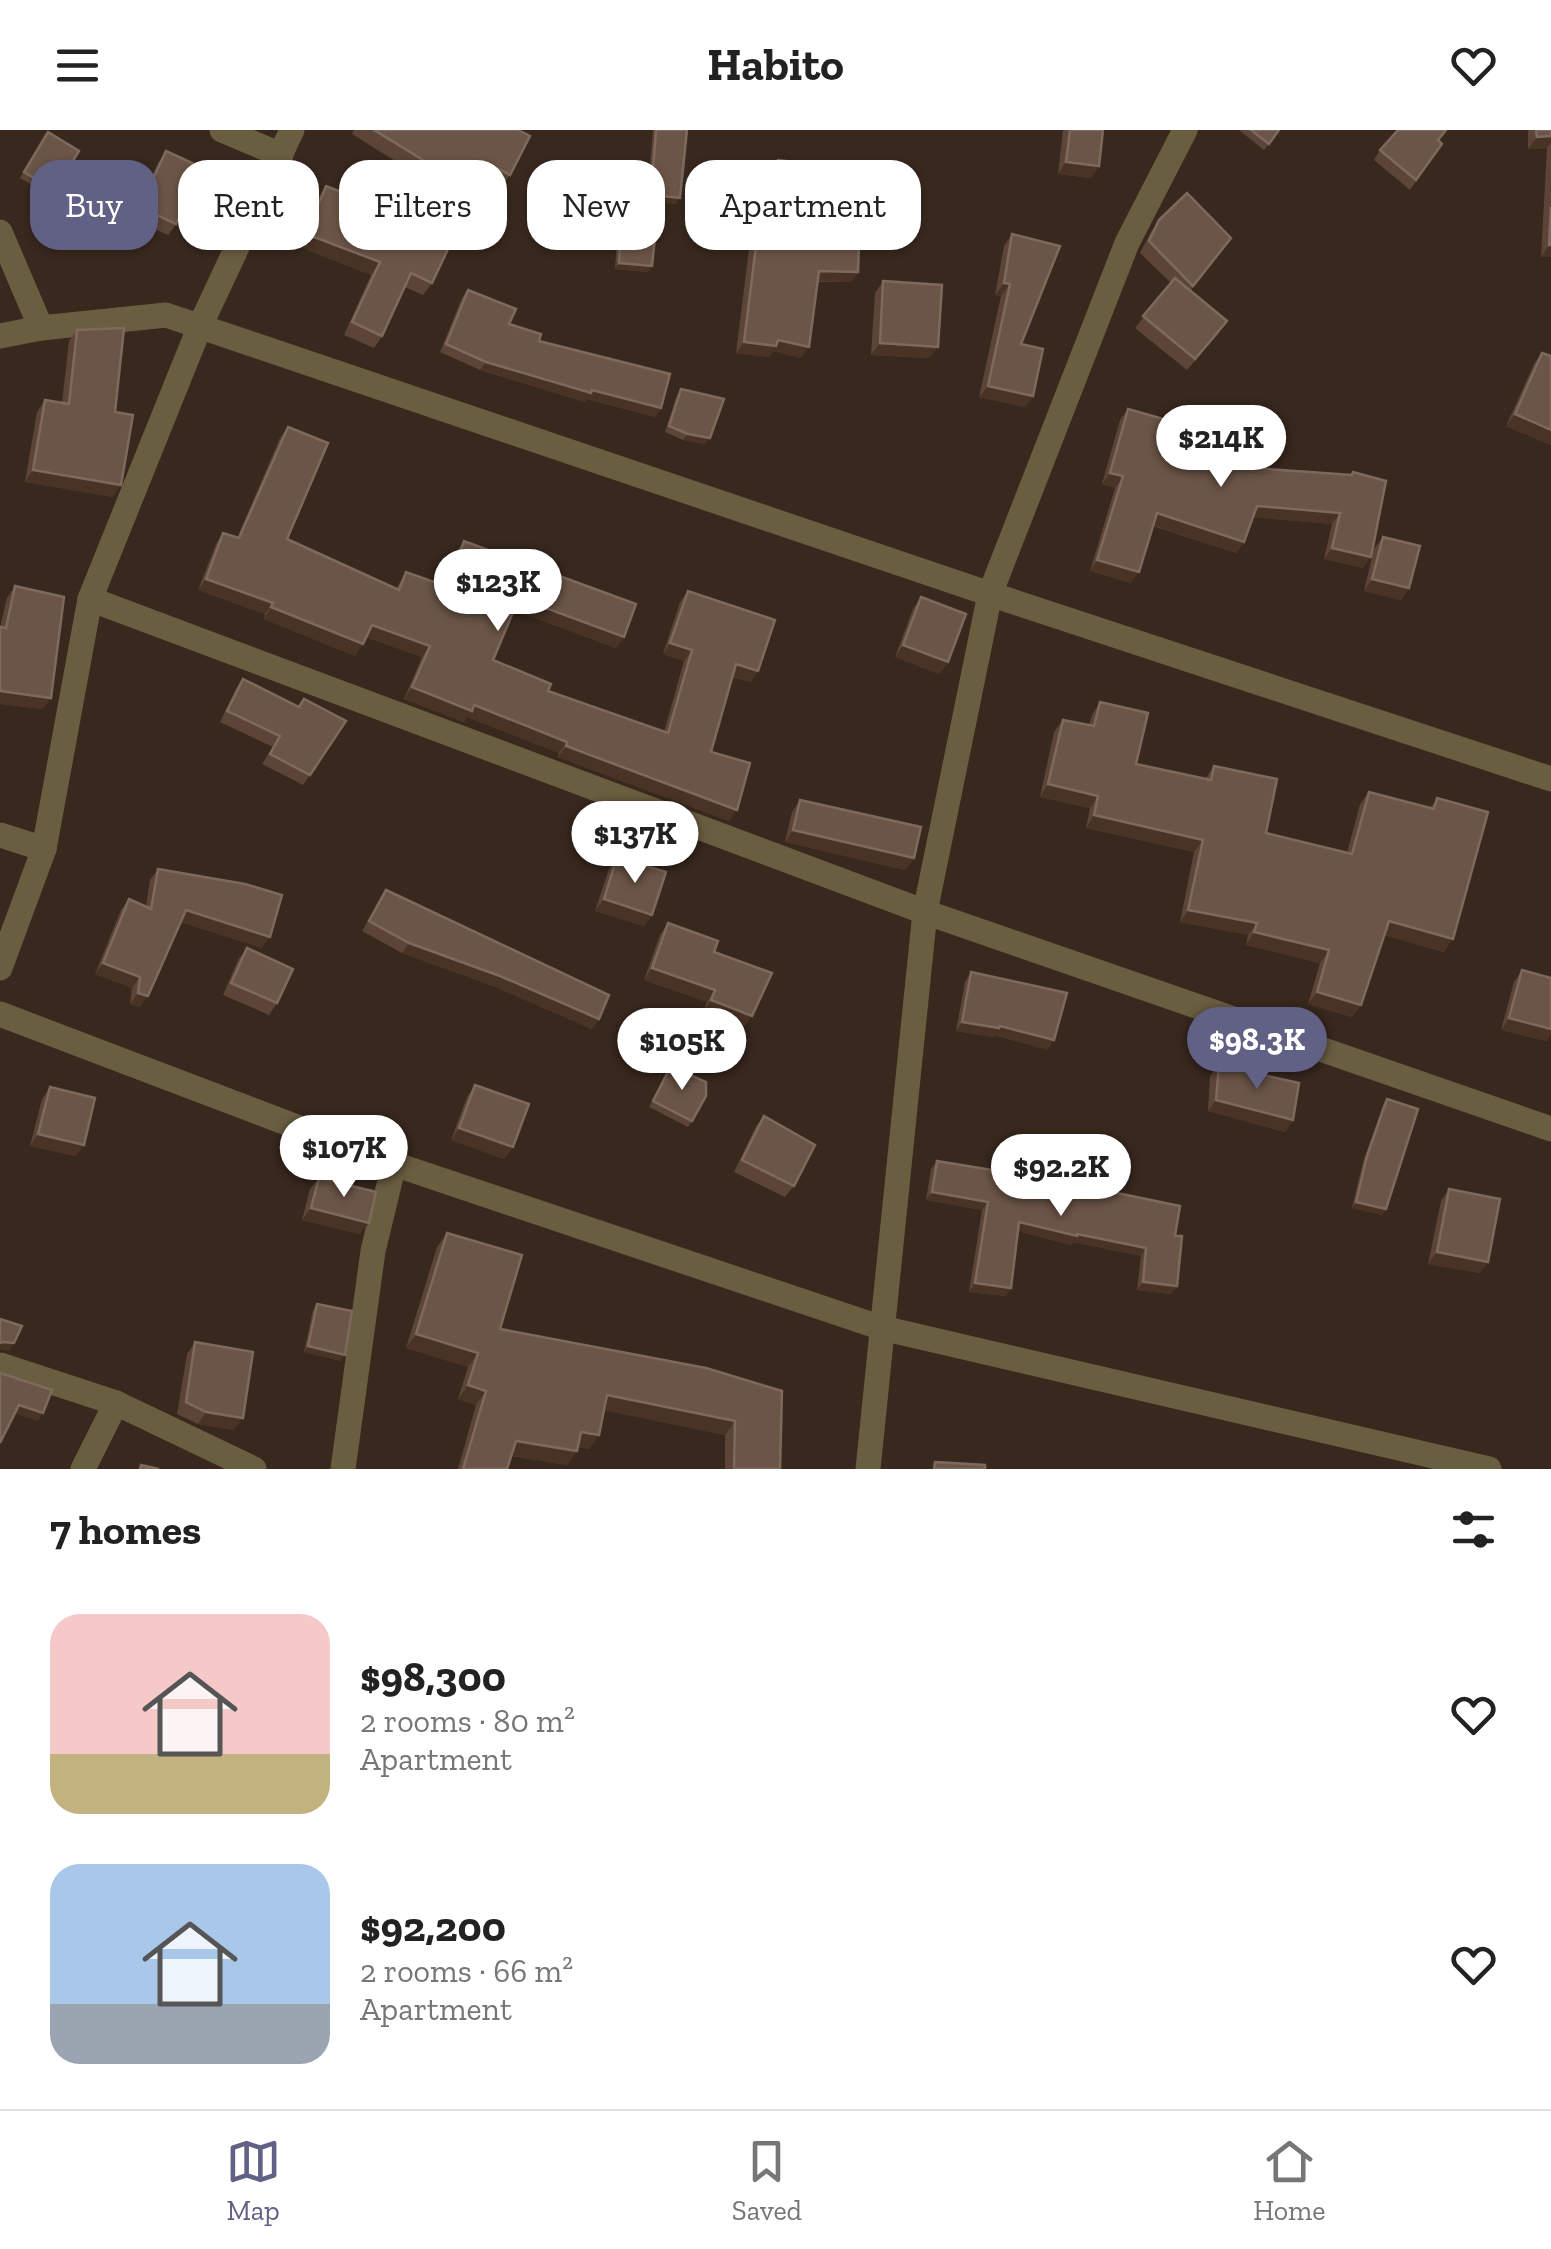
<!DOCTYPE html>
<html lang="en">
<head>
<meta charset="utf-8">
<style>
	body { margin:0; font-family:"Zilla Slab",serif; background:#f2f2f2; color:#222; height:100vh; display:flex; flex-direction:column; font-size:38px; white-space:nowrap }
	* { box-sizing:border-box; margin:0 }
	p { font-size:32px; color:#767676 }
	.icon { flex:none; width:55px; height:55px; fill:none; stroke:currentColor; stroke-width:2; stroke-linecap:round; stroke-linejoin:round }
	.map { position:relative; height:1339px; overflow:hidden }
	.drawer { display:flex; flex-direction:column; background:#fff; flex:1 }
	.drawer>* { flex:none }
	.hud { position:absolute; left:30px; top:30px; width:1000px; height:90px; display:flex; gap:20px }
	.price { position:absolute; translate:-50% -85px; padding:0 22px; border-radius:35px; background:#fff; color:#222; font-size:32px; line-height:65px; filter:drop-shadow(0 2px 5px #0008) }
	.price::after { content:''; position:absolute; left:50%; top:60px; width:30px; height:22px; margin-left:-15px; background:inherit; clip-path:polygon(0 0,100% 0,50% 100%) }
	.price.selected { background:#606184; color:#fff }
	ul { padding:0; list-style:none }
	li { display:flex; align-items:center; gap:30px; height:250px; padding:0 50px }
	li span { display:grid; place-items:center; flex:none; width:280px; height:200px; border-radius:30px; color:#555 }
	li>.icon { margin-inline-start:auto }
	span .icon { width:120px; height:120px; fill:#fffc; stroke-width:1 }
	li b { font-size:42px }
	h2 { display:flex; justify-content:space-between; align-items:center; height:120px; padding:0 50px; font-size:42px }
	.chip { padding:0 35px; border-radius:30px; background:#fff; box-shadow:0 2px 8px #0004; font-size:35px; line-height:90px }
	.chip.selected { background:#606184; color:#fff }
	header { display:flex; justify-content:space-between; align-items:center; height:130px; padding:0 50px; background:#fff; font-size:45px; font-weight:700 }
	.tabs { display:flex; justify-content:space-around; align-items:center; height:140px; border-top:2px solid #e0e0e0; background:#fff; font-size:28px; color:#767676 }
	.tabs a { display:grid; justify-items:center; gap:5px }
	.tabs .selected { color:#606184 }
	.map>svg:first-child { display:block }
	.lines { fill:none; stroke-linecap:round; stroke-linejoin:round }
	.street { stroke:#6a5e41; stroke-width:25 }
	.wall { fill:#5c4536 }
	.shaded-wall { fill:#483325 }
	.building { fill:#6b5547; stroke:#7e6a5d; stroke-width:2.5 }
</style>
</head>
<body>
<header><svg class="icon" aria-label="menu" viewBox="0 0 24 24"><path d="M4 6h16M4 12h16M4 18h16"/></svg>Habito<svg class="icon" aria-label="heart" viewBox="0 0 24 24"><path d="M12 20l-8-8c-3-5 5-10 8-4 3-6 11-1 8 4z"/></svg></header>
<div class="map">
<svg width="1551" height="1339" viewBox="0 0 1551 1339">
	<rect width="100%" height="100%" fill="#38281e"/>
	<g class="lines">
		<g class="street">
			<path d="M222,0L281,25"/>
			<path d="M0,102L41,198L166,185L990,464L1551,649"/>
			<path d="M0,206L41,198"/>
			<path d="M90,469L925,782L1551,999"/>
			<path d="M0,705L44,719"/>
			<path d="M0,838L44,719L90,469L200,196L292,0"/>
			<path d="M0,884L394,1034L882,1198L1489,1339"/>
			<path d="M0,1235L116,1273L254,1339"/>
			<path d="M83,1339L116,1273"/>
			<path d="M343,1339L373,1121L394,1034"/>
			<path d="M868,1339L925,782L990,464L1127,113L1185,0"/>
		</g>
	</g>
	<g class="wall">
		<path d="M354,0H518L510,45L501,58L480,47L446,116L432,153L423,165L405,157L382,206L374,218L344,205L371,145L298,116L318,68L326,56L415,90L432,54L352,4Z"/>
		<path d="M653,0H687L676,74L647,71Z"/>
		<path d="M1063,0H1103L1099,36L1091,48L1058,44Z"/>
		<path d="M1239,0H1280L1264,20Z"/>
		<path d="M1528,0H1551V127H1541L1547,18L1528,19Z"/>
		<path d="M48,2L79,21L51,66L20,48Z"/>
		<path d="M1438,10L1442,14L1410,60L1374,30L1380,20Z"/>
		<path d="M166,21L176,94L168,105L132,89L158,33Z"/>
		<path d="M778,30L818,52L858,142L851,152H818L801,228L773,221L768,227L736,223L749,119L757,108L762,109L770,41Z"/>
		<path d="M563,65L592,111L557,109L559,71Z"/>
		<path d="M622,84L648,142L615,139L618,90Z"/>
		<path d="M1159,90L1231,108L1190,161L1219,203L1187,240L1135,198L1171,153L1140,123L1151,102Z"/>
		<path d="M1012,104L1021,214L1033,266L1025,277L979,267L1001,166L995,165L1004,116Z"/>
		<path d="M883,151L938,217L929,228L871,225L875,163Z"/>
		<path d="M468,160L509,194L661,278L655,287L587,269L585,272L480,240L440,222L462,168Z"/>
		<path d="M77,200L115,282L113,367L25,352L37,282L45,270L62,273L69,211Z"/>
		<path d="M1542,223L1551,315L1506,296L1534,234Z"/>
		<path d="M681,259L705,314L683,310L665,302L677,265Z"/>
		<path d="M1128,279L1253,338L1350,345L1353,342L1363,438L1324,429L1332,394L1253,387L1244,412L1236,423L1153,396L1131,453L1090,441L1115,358L1102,354L1120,290Z"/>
		<path d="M288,297L287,409L396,459L406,442L444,456L456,422L464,411L624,507L616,518L514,480L493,530L548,561L664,602L684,531L663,524L680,472L688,461L751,552L733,547L711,622L729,691L558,627L559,623L467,587L464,592L404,569L422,527L366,507L355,526L264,489L265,484L198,460L216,414L223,403L237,408L280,308Z"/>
		<path d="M1383,407L1409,458L1401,470L1364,461L1374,419Z"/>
		<path d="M15,456L43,579L0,574V497L7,468Z"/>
		<path d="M921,467L948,532L939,544L895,527L913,479Z"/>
		<path d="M243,549L298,576L346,591L303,655L262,634L273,617L220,592L236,559Z"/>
		<path d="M1100,572L1136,634L1205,649L1214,636L1266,703L1347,723L1360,674L1369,662L1430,678L1437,668L1444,822L1384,805L1352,887L1308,874L1320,833L1246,815L1248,805L1180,792L1194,722L1086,698L1090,678L1040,667L1054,602L1063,590L1089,595L1092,585Z"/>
		<path d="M800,670L914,728L905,740L785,712L792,682Z"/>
		<path d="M617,727L652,785L644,796L595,781L609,739Z"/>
		<path d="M158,739L262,818L181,792L140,877L130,874L132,858L95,844L121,780L129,769L146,776L150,750Z"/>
		<path d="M386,760L599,889L592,899L493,856L402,823L362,801Z"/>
		<path d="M668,793L714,822L743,898L703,882L707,872L644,850L660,805Z"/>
		<path d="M247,818L277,873L269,885L223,865L238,830Z"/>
		<path d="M1522,840L1551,848V904L1546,911L1501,900L1514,852Z"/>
		<path d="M971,842L1048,920L994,905L993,907L956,901L965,852Z"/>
		<path d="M1219,935L1293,990L1285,1002L1208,981L1210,946Z"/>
		<path d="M671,936L692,991L688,997L649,977Z"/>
		<path d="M475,955L513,1017L504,1029L451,1010L467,967Z"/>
		<path d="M50,957L76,1026L30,1016L42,969Z"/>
		<path d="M1387,969L1386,1079L1382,1085L1352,1078L1363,1032L1383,975Z"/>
		<path d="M764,986L794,1056L785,1067L734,1042L755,998Z"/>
		<path d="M937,1031L1175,1106L1177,1156L1171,1164L1137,1160L1141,1126L1073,1112L1071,1115L1018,1101L1011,1158L1005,1166L969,1162L982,1080L926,1070L931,1039Z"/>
		<path d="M319,1048L360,1104L302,1090L310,1059Z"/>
		<path d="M1449,1059L1480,1143L1428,1134L1441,1071Z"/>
		<path d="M447,1103L500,1199L706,1238L780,1339H725V1305L604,1280L589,1319L578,1317L577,1321L567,1335L511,1326L507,1339H458L476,1275L458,1269L468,1237L406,1218L437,1117Z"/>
		<path d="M317,1174L341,1231L304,1222L313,1180Z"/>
		<path d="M195,1212L234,1300L198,1294L177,1284L187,1224Z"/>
	</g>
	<g class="shaded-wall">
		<path d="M1551,6V12L1547,18L1528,19L1537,7Z"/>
		<path d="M1066,32L1099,36L1091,48L1058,44Z"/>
		<path d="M651,65L680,68L676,74L647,71Z"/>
		<path d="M561,103L596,105L592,111L557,109Z"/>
		<path d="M306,104L380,132L371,145L298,116Z"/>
		<path d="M1549,115H1551V127H1541Z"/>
		<path d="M619,133L652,136L648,142L615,139Z"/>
		<path d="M819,141L858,142L851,152L811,151Z"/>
		<path d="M1004,153L1010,154L1001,166L995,165Z"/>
		<path d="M778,210L809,217L801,228L773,221L768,227L736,223L744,212Z"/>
		<path d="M880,213L938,217L929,228L871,225Z"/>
		<path d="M486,232L661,278L655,287L587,269L585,272L480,240Z"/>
		<path d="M988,256L1033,266L1025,277L979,267Z"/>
		<path d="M1515,284L1551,300V315L1506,296Z"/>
		<path d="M688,304L710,308L705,314L683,310Z"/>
		<path d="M33,340L121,355L113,367L25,352Z"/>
		<path d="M1110,343L1123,346L1115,358L1102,354Z"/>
		<path d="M1257,376L1340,383L1332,394L1249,387Z"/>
		<path d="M1157,383L1244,412L1236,423L1149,394Z"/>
		<path d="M1332,418L1371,427L1363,438L1324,429Z"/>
		<path d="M1097,430L1139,442L1131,453L1090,441Z"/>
		<path d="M206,449L273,473L265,484L198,460Z"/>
		<path d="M1372,449L1409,458L1401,470L1364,461Z"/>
		<path d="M519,468L624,507L616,518L512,479Z"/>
		<path d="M271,477L363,514L355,526L264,489Z"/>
		<path d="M372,495L430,516L422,527L364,506Z"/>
		<path d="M670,513L692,520L684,531L663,524Z"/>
		<path d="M903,515L948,532L939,544L895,527Z"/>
		<path d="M736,534L758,541L751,552L729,545Z"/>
		<path d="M412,557L474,575L567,612L559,623L467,587L464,592L404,569Z"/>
		<path d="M0,561L51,568L43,579L0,574Z"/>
		<path d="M566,616L737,680L729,691L558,627Z"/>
		<path d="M1048,654L1098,666L1090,678L1040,667Z"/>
		<path d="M1094,685L1203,710L1194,722L1086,698Z"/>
		<path d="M793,700L914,728L905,740L785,712Z"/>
		<path d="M604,769L652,785L644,796L595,781Z"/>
		<path d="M186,780L270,807L262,818L179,791Z"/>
		<path d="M1188,780L1257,793L1248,805L1180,792Z"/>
		<path d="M1389,791L1453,809L1444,822L1380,804Z"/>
		<path d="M1254,802L1329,820L1320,833L1246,815Z"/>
		<path d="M409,813L500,846L599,889L592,899L493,856L402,823Z"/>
		<path d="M103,833L140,847L132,858L95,844Z"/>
		<path d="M652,838L715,860L707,872L644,850Z"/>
		<path d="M1317,862L1361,875L1352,887L1308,874Z"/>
		<path d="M138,863L148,866L140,877L130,874Z"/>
		<path d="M711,870L752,886L743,898L703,882Z"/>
		<path d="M1509,888L1551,899V904L1546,911L1501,900Z"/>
		<path d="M962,892L1000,896L1054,910L1048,920L994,905L993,907L956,901Z"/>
		<path d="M1216,970L1293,990L1285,1002L1208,981Z"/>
		<path d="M459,998L513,1017L504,1029L451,1010Z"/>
		<path d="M38,1004L84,1015L76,1026L30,1016Z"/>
		<path d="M932,1062L988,1072L982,1080L926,1070Z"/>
		<path d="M1356,1072L1386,1079L1382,1085L1352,1078Z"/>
		<path d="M311,1078L369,1093L360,1104L302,1090Z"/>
		<path d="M1019,1092L1146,1118L1141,1126L1073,1112L1071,1115L1013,1100Z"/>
		<path d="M1437,1122L1488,1132L1480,1143L1428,1134Z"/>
		<path d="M1143,1152L1177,1156L1171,1164L1137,1160Z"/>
		<path d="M975,1153L1011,1158L1005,1166L969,1162Z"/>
		<path d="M416,1204L478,1223L468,1237L406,1218Z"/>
		<path d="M3,1212L14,1213L9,1221L0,1219V1213Z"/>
		<path d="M308,1216L345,1225L341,1231L304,1222Z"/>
		<path d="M468,1255L486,1261L476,1275L458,1269Z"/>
		<path d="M607,1265L735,1291L725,1305L597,1279Z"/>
		<path d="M19,1275L43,1283L38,1291L14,1283Z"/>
		<path d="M206,1282L243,1288L234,1300L198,1294Z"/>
		<path d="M581,1302L599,1305L589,1319L571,1316Z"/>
		<path d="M516,1311L577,1321L567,1335L506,1325Z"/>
	</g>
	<g class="building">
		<path d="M374,0H518L530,6L510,45L487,33L446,116L449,117L432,153L411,143L382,206L352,192L380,132L306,104L326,56L417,91L441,41Z"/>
		<path d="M656,0H687L680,68L651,65Z"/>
		<path d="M1070,0H1103L1099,36L1066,32Z"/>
		<path d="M1251,0H1279L1269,14Z"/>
		<path d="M1398,0H1446L1438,10L1442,14L1416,50L1380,20Z"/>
		<path d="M1536,0H1551V6L1537,7Z"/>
		<path d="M48,2L79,21L55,60L24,42Z"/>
		<path d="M166,21L203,38L176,94L140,77Z"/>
		<path d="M778,30L820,35L818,52L861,53L858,142L819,141L809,217L778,210L776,216L744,212L757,108L768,109Z"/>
		<path d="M1187,63L1231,108L1193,156L1149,111L1159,90Z"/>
		<path d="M563,65L598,66L596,105L561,103Z"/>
		<path d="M1551,77V115H1549Z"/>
		<path d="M622,84L657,88L652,136L619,133Z"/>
		<path d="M1012,104L1060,116L1021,214L1043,219L1033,266L988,256L1010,154L1004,153Z"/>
		<path d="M1175,148L1227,191L1195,229L1143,186Z"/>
		<path d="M883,151L942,155L938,217L880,213Z"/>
		<path d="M468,160L516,179L509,194L541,204L539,211L670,244L661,278L592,260L591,263L486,232L446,214Z"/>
		<path d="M124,198L115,282L133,285L121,355L33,340L45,270L69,274L77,200Z"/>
		<path d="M1542,223L1551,226V300L1515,284Z"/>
		<path d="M681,259L724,269L710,308L688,304L669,296Z"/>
		<path d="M1128,279L1259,316L1253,338L1352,345L1353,342L1386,351L1371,427L1332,418L1340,383L1257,376L1244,412L1157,383L1139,442L1097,430L1123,346L1110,343Z"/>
		<path d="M288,297L328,313L287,409L399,460L406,442L448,457L464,411L636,474L624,507L519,468L493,530L551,554L548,561L668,603L692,520L670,513L688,461L775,490L758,541L736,534L711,622L750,633L737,680L566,616L567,612L474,575L472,581L412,557L430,516L372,495L363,514L271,477L273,473L206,449L223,403L239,408Z"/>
		<path d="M1383,407L1420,416L1409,458L1372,449Z"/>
		<path d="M15,456L64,467L51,568L0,561V497L6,498Z"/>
		<path d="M921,467L966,484L948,532L903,515Z"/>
		<path d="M243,549L299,577L304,569L346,591L310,645L270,624L280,606L227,581Z"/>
		<path d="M1100,572L1148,583L1136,634L1211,650L1214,636L1277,649L1266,703L1352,724L1369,662L1434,679L1437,668L1488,682L1453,809L1389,791L1361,875L1317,862L1329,820L1254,802L1257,793L1188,780L1203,710L1094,685L1098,666L1048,654L1063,590L1094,596Z"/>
		<path d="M800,670L921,697L914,728L793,700Z"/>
		<path d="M617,727L666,742L652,785L604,769Z"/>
		<path d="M158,739L245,754L282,765L270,807L186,780L148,866L138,863L140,847L103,833L129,769L151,779Z"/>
		<path d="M386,760L609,865L599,889L500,846L409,813L369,791Z"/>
		<path d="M668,793L718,811L714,822L772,843L752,886L711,870L715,860L652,838Z"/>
		<path d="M247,818L293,839L277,873L231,853Z"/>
		<path d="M1522,840L1551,848V899L1509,888Z"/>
		<path d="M971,842L1067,863L1054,910L1000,896L999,898L962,892Z"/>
		<path d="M1219,935L1299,953L1293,990L1216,970Z"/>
		<path d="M671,936L706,952V966L692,991L653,971Z"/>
		<path d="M475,955L529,974L513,1017L459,998Z"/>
		<path d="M50,957L95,968L84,1015L38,1004Z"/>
		<path d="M1387,969L1418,979L1386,1079L1356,1072L1367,1026Z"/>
		<path d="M764,986L815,1015L794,1056L742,1030Z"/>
		<path d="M937,1031L1054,1050L1180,1076L1175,1106H1182L1177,1156L1143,1152L1146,1118L1077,1104V1106L1019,1092L1011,1158L975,1153L988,1072L932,1062Z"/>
		<path d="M319,1048L376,1062L369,1093L311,1078Z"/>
		<path d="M1449,1059L1500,1069L1488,1132L1437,1122Z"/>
		<path d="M447,1103L522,1125L500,1199L706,1238L782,1261L780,1339H734L735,1291L607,1265L599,1305L581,1302L577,1321L516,1311L507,1339H463L486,1261L468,1255L478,1223L416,1204Z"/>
		<path d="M317,1174L352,1181L345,1225L308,1216Z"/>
		<path d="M0,1189L22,1196L14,1213L3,1212L0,1213Z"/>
		<path d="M195,1212L253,1222L243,1288L206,1282L186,1272Z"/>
		<path d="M0,1243L52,1260L43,1283L19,1275L0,1313Z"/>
		<path d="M935,1332L985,1335V1339H934Z"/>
		<path d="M141,1335L159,1339H140Z"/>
	</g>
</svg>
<b class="price" style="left:1221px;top:360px">$214K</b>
<b class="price" style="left:498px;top:504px">$123K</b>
<b class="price" style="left:635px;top:756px">$137K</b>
<b class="price selected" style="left:1257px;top:962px">$98.3K</b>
<b class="price" style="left:682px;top:963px">$105K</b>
<b class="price" style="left:344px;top:1070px">$107K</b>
<b class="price" style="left:1061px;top:1089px">$92.2K</b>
<div class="hud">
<a class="chip selected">Buy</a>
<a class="chip">Rent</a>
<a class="chip">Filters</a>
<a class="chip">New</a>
<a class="chip">Apartment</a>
</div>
</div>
<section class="drawer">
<h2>7 homes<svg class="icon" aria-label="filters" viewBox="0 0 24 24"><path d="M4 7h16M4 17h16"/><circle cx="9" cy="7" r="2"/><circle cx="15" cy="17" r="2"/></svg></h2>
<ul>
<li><span style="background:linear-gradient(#f6c9c9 70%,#c2b280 0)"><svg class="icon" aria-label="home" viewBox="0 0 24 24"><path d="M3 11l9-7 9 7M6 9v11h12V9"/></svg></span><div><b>$98,300</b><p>2 rooms · 80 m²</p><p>Apartment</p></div><svg class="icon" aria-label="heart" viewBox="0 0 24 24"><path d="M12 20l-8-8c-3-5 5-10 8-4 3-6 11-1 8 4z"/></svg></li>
<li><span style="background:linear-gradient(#a9c7e8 70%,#9aa5b1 0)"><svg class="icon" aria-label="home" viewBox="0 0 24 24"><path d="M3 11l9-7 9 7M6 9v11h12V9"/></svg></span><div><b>$92,200</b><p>2 rooms · 66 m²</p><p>Apartment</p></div><svg class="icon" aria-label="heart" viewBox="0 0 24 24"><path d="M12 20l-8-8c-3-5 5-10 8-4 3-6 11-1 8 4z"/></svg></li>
</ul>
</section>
<nav class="tabs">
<a class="selected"><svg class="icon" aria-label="map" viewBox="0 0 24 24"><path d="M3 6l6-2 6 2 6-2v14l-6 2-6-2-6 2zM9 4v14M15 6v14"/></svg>Map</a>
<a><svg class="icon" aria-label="saved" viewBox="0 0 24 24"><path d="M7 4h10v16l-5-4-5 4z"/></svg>Saved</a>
<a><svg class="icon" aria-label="home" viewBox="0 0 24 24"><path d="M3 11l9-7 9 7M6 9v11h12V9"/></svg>Home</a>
</nav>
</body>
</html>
